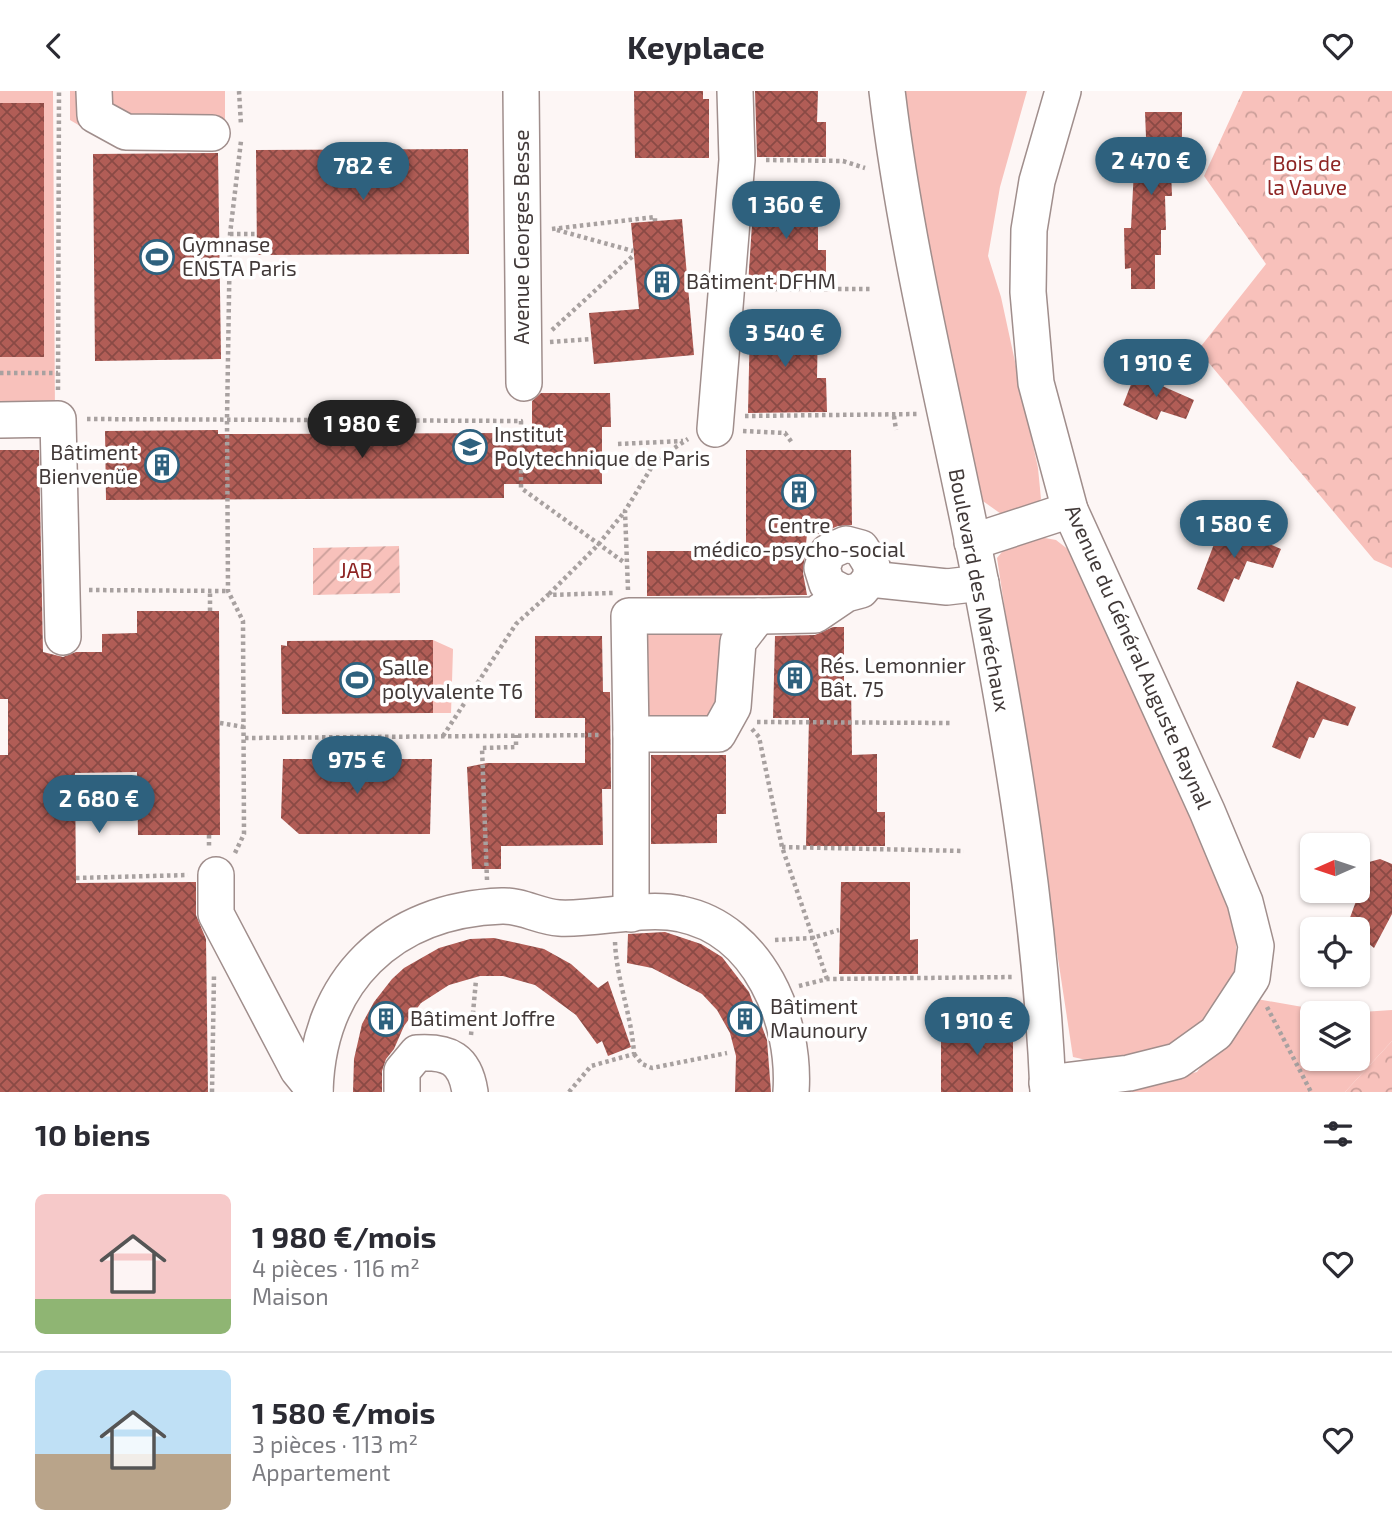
<!DOCTYPE html>
<html lang="fr">
<head>
<meta charset="utf-8">
<style>
	body { margin:0; font-family:"Exo 2",sans-serif; background:#f7f7f7; color:#2b2b33; height:100vh; display:flex; flex-direction:column; font-size:26px; white-space:nowrap }
	* { box-sizing:border-box; margin:0 }
	p { font-size:23px; color:#7c7c81 }
	.icon { flex:none; width:38px; height:38px; fill:none; stroke:currentColor; stroke-width:2; stroke-linecap:round; stroke-linejoin:round }
	.map { position:relative; height:1001px; overflow:hidden }
	.sheet { display:flex; flex-direction:column; background:#fff; flex:1 }
	.sheet>* { flex:none }
	.needle { width:46px; rotate:267deg }
	.controls { position:absolute; left:1300px; top:742px; display:grid; gap:14px }
	.controls a { display:grid; place-items:center; width:70px; height:70px; border-radius:10px; background:#fff; box-shadow:0 2px 5px #0004; font-size:35px }
	.price { position:absolute; translate:-50% -60px; padding:0 16px; border-radius:24px; background:#2e617e; color:#fff; font-size:23px; line-height:46px; filter:drop-shadow(0 2px 4px #0008) }
	.price::after { content:''; position:absolute; left:50%; top:42px; width:21px; height:16px; margin-left:-10px; background:inherit; clip-path:polygon(0 0,100% 0,50% 100%) }
	.price.current { background:#222; color:#fff }
	ul { padding:0; list-style:none }
	li { display:flex; align-items:center; gap:21px; height:175px; padding:0 35px }
	li+li { border-top:2px solid #e1e1e2 }
	li span { display:grid; place-items:center; flex:none; width:196px; height:140px; border-radius:10px; color:#555 }
	li>.icon { margin-inline-start:auto }
	span .icon { width:84px; height:84px; fill:#fffc; stroke-width:1 }
	li b { font-size:30px }
	h2 { display:flex; justify-content:space-between; align-items:center; height:84px; padding:0 35px; font-size:30px }
	header { display:flex; justify-content:space-between; align-items:center; height:91px; padding:0 35px; background:#fff; font-size:32px; font-weight:700 }
	.map>svg:first-child { display:block }
	.grass { fill:#f8c1bb }
	.forest { fill:url(#forest-crowns) }
	.garden { fill:url(#garden-furrows) }
	.building { fill:url(#building-cross-hatch) }
	.lines { fill:none; stroke-linecap:round; stroke-linejoin:round }
	.minor-casing { stroke:#a08e8c; stroke-width:38 }
	.path { stroke:#a8a1a0; stroke-width:4.5; stroke-dasharray:3.5 3.5; stroke-linecap:butt }
	.minor { stroke:#fff; stroke-width:35 }
	.labels { text-anchor:middle; stroke-width:7; stroke-linejoin:round; paint-order:stroke }
	.park-label { font-size:21px; fill:#8e2524; stroke:#fff }
	.street-label { font-size:21px; fill:#413938; stroke:#fff }
	.poi-label { font-size:21px; fill:#413938; stroke:#fff; text-anchor:start }
</style>
</head>
<body>
<header><svg class="icon" aria-label="back" viewBox="0 0 24 24"><path d="M15 5l-7 7 7 7"/></svg>Keyplace<svg class="icon" aria-label="heart" viewBox="0 0 24 24"><path d="M12 20l-8-8c-3-5 5-10 8-4 3-6 11-1 8 4z"/></svg></header>
<div class="map">
<svg width="1392" height="1001" viewBox="0 0 1392 1001">
	<defs>
		<pattern id="forest-crowns" width="20" height="18" patternUnits="userSpaceOnUse" patternTransform="scale(1.75)"><rect width="20" height="18" fill="#f8c1bb"/><path d="M2 6a3 3 0 1 1 6 0M12 15a3 3 0 1 1 6 0" fill="none" stroke="#ca9e99"/></pattern>
		<pattern id="garden-furrows" width="10" height="10" patternUnits="userSpaceOnUse" patternTransform="scale(1.75)"><rect width="10" height="10" fill="#f8c1bb"/><path d="M-1 1l2-2M0 10L10 0M9 11l2-2" fill="none" stroke="#ca9e99"/></pattern>
		<pattern id="building-cross-hatch" width="8" height="8" patternUnits="userSpaceOnUse" patternTransform="scale(1.75)"><rect width="8" height="8" fill="#b15d56"/><path d="M0 0l8 8M0 8l8-8" fill="none" stroke="#8a4a45"/></pattern>
	</defs>
	<rect width="100%" height="100%" fill="#fdf6f5"/>
	<g class="grass">
		<path d="M0,0H53L55,324L31,346L0,348Z"/>
		<path d="M70,0H225V48L92,42L70,29Z"/>
		<path d="M904,0H1027L1000,96L988,165L1001,206L1038,377L1041,408L1029,420L1004,425L980,408L933,187Z"/>
		<path d="M1034,445L1056,449L1078,466L1235,828L1237,873L1220,916L1195,948L1100,972L1073,966L997,467L1011,450Z"/>
		<path d="M749,529L721,623L655,638L639,617L647,535Z"/>
		<path d="M433,549L453,558L451,622H433Z"/>
		<path d="M1251,907L1337,922H1312V968H1358V922H1347L1392,919V950L1345,1001H1103L1197,981Z"/>
	</g>
	<g class="forest">
		<path d="M1243,0H1392V477L1374,469L1198,259L1266,173L1204,85Z"/>
		<path d="M1392,950V1001H1345Z"/>
	</g>
	<path class="garden" d="M399,455L400,502L313,504V457Z"/>
	<g class="building">
		<path d="M634,0H703V8H709V67H635Z"/>
		<path d="M755,0H818L817,31H826V66H757Z"/>
		<rect x="0" y="12" width="44" height="254"/>
		<path d="M1145,21H1182V46H1176V80H1171L1172,105H1165L1166,139H1161V164H1155V198H1131V177L1125,178L1124,137H1131L1134,78H1142L1141,46H1146Z"/>
		<path d="M468,58L469,163L257,164L256,59Z"/>
		<path d="M218,62L221,268L95,270L93,63Z"/>
		<path d="M754,103H818V159H826V194H748Z"/>
		<path d="M682,128L694,264L594,273L589,222L639,218L631,132Z"/>
		<path d="M818,230L817,287H826L827,321L748,322L750,231Z"/>
		<path d="M1135,283L1194,309L1186,328L1161,320L1157,329L1123,314Z"/>
		<path d="M541,302H610L611,336H602V393H504V407L106,409L105,340L218,339V343H259L532,342V310Z"/>
		<path d="M0,359H39L43,561L63,566L76,561H102V543L137,542V520H219L220,744H138L137,681L75,682L76,792L196,791V824L206,848L208,1001H0V664H8V608H0Z"/>
		<path d="M746,359H851L852,434L838,435L819,443H807L803,482L807,504L647,505V460H746Z"/>
		<path d="M1222,432L1281,458L1273,477L1247,470L1239,489L1234,487L1224,511L1197,498Z"/>
		<path d="M833,536H844V593H851L852,664L877,663V721H885V755H806L809,627H773L775,545L815,544Z"/>
		<path d="M535,545H602L603,601H610L611,698H602L603,754L501,755V778H472L467,676L487,672H585V627H535Z"/>
		<path d="M433,549V622L282,623L281,554L287,555V550Z"/>
		<path d="M1297,590L1356,616L1348,635L1323,628L1314,647L1309,646L1300,668L1272,656Z"/>
		<path d="M651,664H726V723H717V752L651,753Z"/>
		<path d="M283,668H432L430,743H299L281,727Z"/>
		<path d="M1380,768L1392,773V823L1374,857L1358,844V838L1347,835L1364,788L1362,773Z"/>
		<path d="M841,791H910V849L918,848V883H839Z"/>
		<path d="M665,841L701,853L722,866L749,901L767,949L771,1001H735L736,965L730,942L717,919L702,903L652,877L627,872L628,843Z"/>
		<path d="M494,847L544,858L571,873L598,897L608,890L631,956L608,965L602,950L597,953L576,924L535,894L503,885H480L449,894L421,912L404,935L394,958L386,968L382,980V1001H353L354,968L362,933L374,911L392,888L404,877L439,857L470,848Z"/>
		<path d="M941,931L1013,932V1001H941Z"/>
	</g>
	<g class="lines">
		<g class="minor-casing">
			<g id="minor">
				<path d="M94,0L95,24L126,41L212,42"/>
				<path d="M521,0L524,292"/>
				<path d="M887,0C907,167 949,328 981,493C1013,660 1041,831 1048,1001"/>
				<path d="M0,329L58,328L63,546"/>
				<path d="M715,338L737,69L735,0"/>
				<path d="M972,451L1070,419"/>
				<path d="M870,488L947,496L981,492"/>
				<path d="M629,525H758L738,551L733,616L718,643H631Z"/>
				<path d="M758,525L815,524L846,503L861,499L870,488L872,475L861,457L846,453L828,461L822,477L827,493L846,503"/>
				<path d="M631,643V823"/>
				<path d="M216,784V823L298,979L315,1000"/>
				<path d="M1047,992L1129,982L1177,970L1216,942L1252,887L1256,855L1245,811L1207,720L1070,419L1036,292L1028,201L1029,139L1037,90L1063,0"/>
				<path d="M315,1001C318,890 390,819 502,815C521,814 540,826 559,827C596,829 646,815 681,823C759,839 796,929 791,1001"/>
				<path d="M402,1001V980L417,962C449,960 465,968 470,1001"/>
			</g>
		</g>
		<g class="path">
			<path d="M239,0L241,34"/>
			<path d="M766,69L843,70L865,77"/>
			<path d="M552,138L655,126V130"/>
			<path d="M557,139L633,160"/>
			<path d="M230,143H257"/>
			<path d="M754,198H873"/>
			<path d="M552,239L634,164"/>
			<path d="M550,251L591,248"/>
			<path d="M0,282H58"/>
			<path d="M58,299L59,0"/>
			<path d="M745,325L918,323"/>
			<path d="M894,325L896,339"/>
			<path d="M87,328L521,330V397L625,472"/>
			<path d="M743,340L785,342L793,353"/>
			<path d="M618,353L683,350"/>
			<path d="M89,499L228,500"/>
			<path d="M628,499L625,420L656,369L688,348"/>
			<path d="M549,503L598,454L625,420"/>
			<path d="M210,520V500"/>
			<path d="M757,631L952,632"/>
			<path d="M220,632L244,636"/>
			<path d="M752,638L759,646L782,756L827,888"/>
			<path d="M443,645L516,533L548,504L613,502"/>
			<path d="M245,647L602,644"/>
			<path d="M209,744V758"/>
			<path d="M782,756L964,760"/>
			<path d="M235,762L244,743L243,530L228,500L227,329L230,143L241,50"/>
			<path d="M76,787L188,784"/>
			<path d="M487,789L482,657L516,656V644"/>
			<path d="M775,849L812,847L839,839"/>
			<path d="M799,895L827,888L1013,886"/>
			<path d="M1267,916L1311,1001"/>
			<path d="M471,944L476,889"/>
			<path d="M634,963L642,973L652,977L727,962"/>
			<path d="M212,1001L214,884"/>
			<path d="M569,1001L591,975L634,963C632,925 616,888 615,850"/>
		</g>
		<use href="#minor" class="minor"/>
	</g>
	<defs>
		<g id="stadium-ring" transform="scale(1.75)"><circle r="9.5" fill="#fff" stroke="#2e617e" stroke-width="1.5"/><path d="M0-5a6.5 5 0 1 0 0 10a6.5 5 0 1 0 0-10ZM-3.5-1.8h7v3.6h-7Z" fill="#2e617e"/></g>
		<g id="building-ring" transform="scale(1.75)"><circle r="9.5" fill="#fff" stroke="#2e617e" stroke-width="1.5"/><path d="M-4-6H4V6H1V3H-1V6H-4ZM-2.5-4.3h1.7v1.8h-1.7ZM.8-4.3h1.7v1.8H.8ZM-2.5-1h1.7V.8h-1.7ZM.8-1h1.7V.8H.8Z" fill="#2e617e"/></g>
		<g id="university-ring" transform="scale(1.75)"><circle r="9.5" fill="#fff" stroke="#2e617e" stroke-width="1.5"/><path d="M0-5L7-2L0 1L-7-2ZM-4 1L0 2.5L4 1V4Q0 6-4 4Z" fill="#2e617e"/></g>
	</defs>
	<g fill-rule="evenodd">
		<use href="#stadium-ring" x="157" y="166"/>
		<use href="#building-ring" x="662" y="191"/>
		<use href="#university-ring" x="470" y="356"/>
		<use href="#building-ring" x="162" y="374"/>
		<use href="#building-ring" x="799" y="401"/>
		<use href="#building-ring" x="795" y="587"/>
		<use href="#stadium-ring" x="357" y="589"/>
		<use href="#building-ring" x="386" y="928"/>
		<use href="#building-ring" x="745" y="928"/>
	</g>
	<g class="labels">
		<g class="park-label">
			<text x="1307" y="80">Bois de<tspan x="1307" dy="24">la Vauve</tspan></text>
			<text x="356" y="487">JAB</text>
		</g>
		<g class="street-label">
			<text transform="translate(522 146) rotate(-90)" y="7">Avenue Georges Besse</text>
			<text transform="translate(979 499) rotate(79)" y="7">Boulevard des Maréchaux</text>
			<text transform="translate(1138 566) rotate(66)" y="7">Avenue du Général Auguste Raynal</text>
		</g>
		<g class="poi-label">
			<text x="182" y="161">Gymnase<tspan x="182" dy="24">ENSTA Paris</tspan></text>
			<text x="686" y="198">Bâtiment DFHM</text>
			<text x="494" y="351">Institut<tspan x="494" dy="24">Polytechnique de Paris</tspan></text>
			<text x="138" y="369" text-anchor="end">Bâtiment<tspan x="138" dy="24">Bienvenüe</tspan></text>
			<text x="799" y="442" text-anchor="middle">Centre<tspan x="799" dy="24">médico-psycho-social</tspan></text>
			<text x="820" y="582">Rés. Lemonnier<tspan x="820" dy="24">Bât. 75</tspan></text>
			<text x="382" y="584">Salle<tspan x="382" dy="24">polyvalente T6</tspan></text>
			<text x="770" y="923">Bâtiment<tspan x="770" dy="24">Maunoury</tspan></text>
			<text x="410" y="935">Bâtiment Joffre</text>
		</g>
	</g>
</svg>
<div class="controls">
<a><svg class="needle" viewBox="-14 -14 28 28"><path d="M0-13l5 13h-10z" fill="#e53935"/><path d="M0 13l5-13h-10z" fill="#7c7c81"/></svg></a>
<a><svg class="icon" aria-label="locate" viewBox="0 0 24 24"><circle cx="12" cy="12" r="6"/><path d="M12 2v4M12 18v4M2 12h4M18 12h4"/></svg></a>
<a><svg class="icon" aria-label="layers" viewBox="0 0 24 24"><path d="M12 4l9 5-9 5-9-5zM3 14l9 5 9-5"/></svg></a>
</div>
<b class="price" style="left:1151px;top:106px">2 470 €</b>
<b class="price" style="left:363px;top:111px">782 €</b>
<b class="price" style="left:786px;top:150px">1 360 €</b>
<b class="price" style="left:785px;top:278px">3 540 €</b>
<b class="price" style="left:1156px;top:308px">1 910 €</b>
<b class="price current" style="left:362px;top:369px">1 980 €</b>
<b class="price" style="left:1234px;top:469px">1 580 €</b>
<b class="price" style="left:357px;top:705px">975 €</b>
<b class="price" style="left:99px;top:744px">2 680 €</b>
<b class="price" style="left:977px;top:966px">1 910 €</b>
</div>
<section class="sheet">
<h2>10 biens<svg class="icon" aria-label="filters" viewBox="0 0 24 24"><path d="M4 7h16M4 17h16"/><circle cx="9" cy="7" r="2"/><circle cx="15" cy="17" r="2"/></svg></h2>
<ul>
<li><span style="background:linear-gradient(#f6c9c9 75%,#8fb573 0)"><svg class="icon" aria-label="home" viewBox="0 0 24 24"><path d="M3 11l9-7 9 7M6 9v11h12V9"/></svg></span><div><b>1 980 €/mois</b><p>4 pièces · 116 m²</p><p>Maison</p></div><svg class="icon" aria-label="heart" viewBox="0 0 24 24"><path d="M12 20l-8-8c-3-5 5-10 8-4 3-6 11-1 8 4z"/></svg></li>
<li><span style="background:linear-gradient(#bfe0f5 60%,#b9a48a 0)"><svg class="icon" aria-label="home" viewBox="0 0 24 24"><path d="M3 11l9-7 9 7M6 9v11h12V9"/></svg></span><div><b>1 580 €/mois</b><p>3 pièces · 113 m²</p><p>Appartement</p></div><svg class="icon" aria-label="heart" viewBox="0 0 24 24"><path d="M12 20l-8-8c-3-5 5-10 8-4 3-6 11-1 8 4z"/></svg></li>
</ul>
</section>
</body>
</html>
